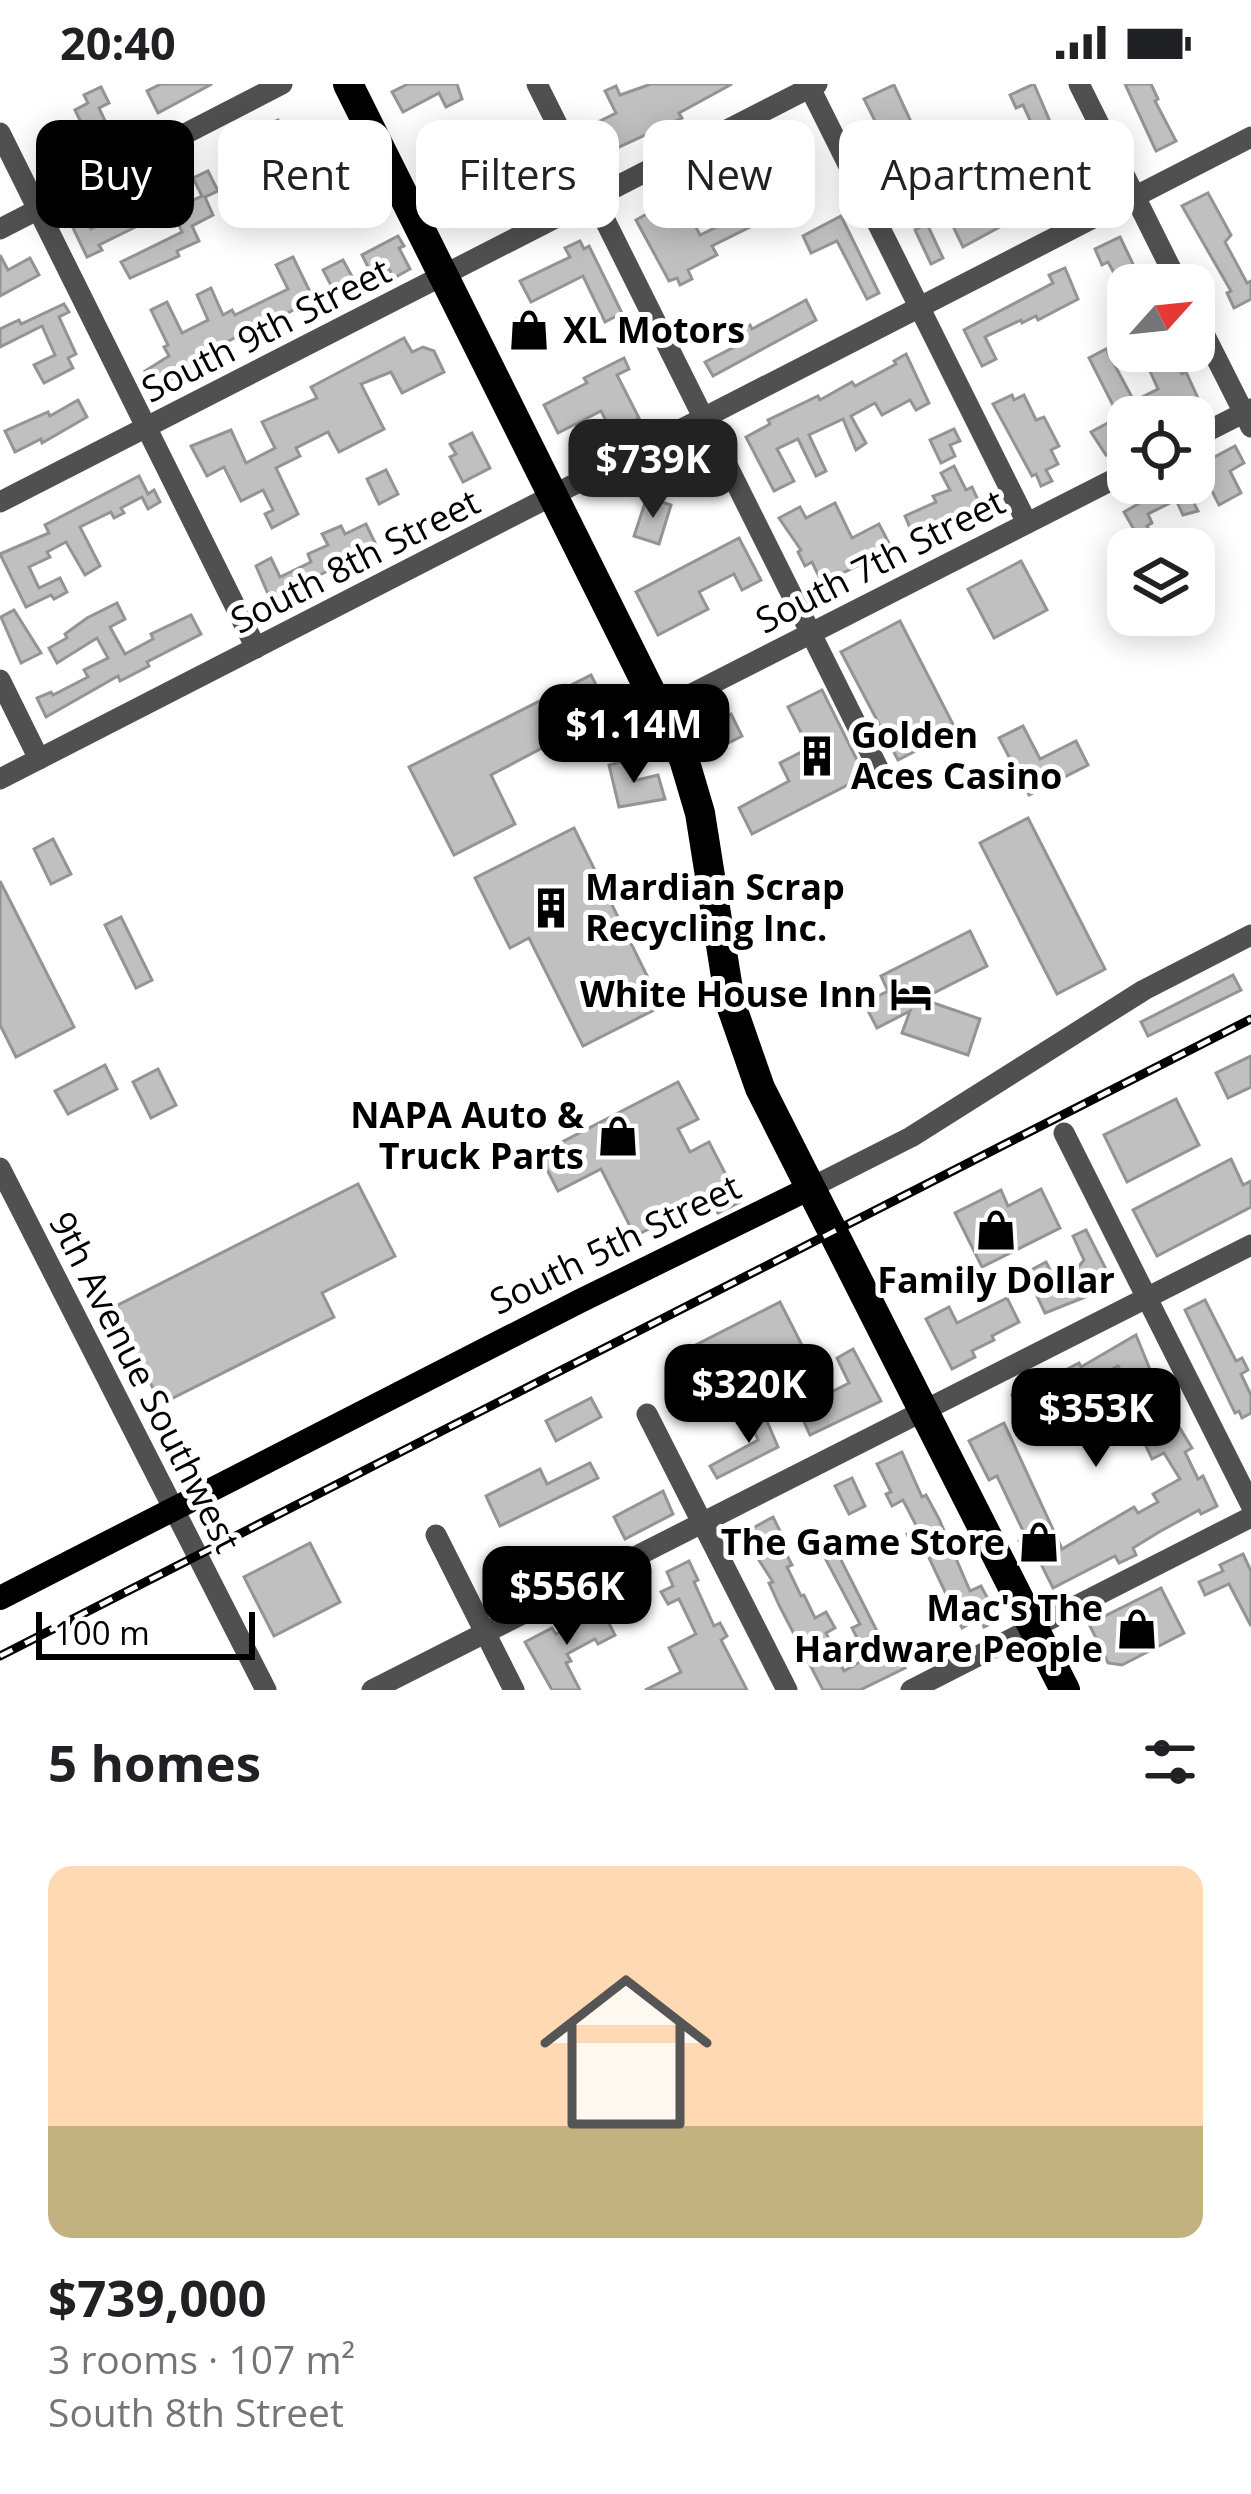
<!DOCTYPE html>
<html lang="en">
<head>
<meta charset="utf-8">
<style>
	body { margin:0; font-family:"Open Sans",sans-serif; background:#f6f6f6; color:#202124; height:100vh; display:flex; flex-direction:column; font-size:45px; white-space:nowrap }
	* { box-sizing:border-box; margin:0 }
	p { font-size:39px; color:#757577 }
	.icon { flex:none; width:66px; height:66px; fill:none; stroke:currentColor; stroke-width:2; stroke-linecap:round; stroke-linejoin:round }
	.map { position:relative; height:1606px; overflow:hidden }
	.details { display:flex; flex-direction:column; background:#fff; flex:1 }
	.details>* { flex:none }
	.top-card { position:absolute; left:36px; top:36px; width:1179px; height:108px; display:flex; gap:24px }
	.needle { width:78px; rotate:63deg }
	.tools { position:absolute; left:1107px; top:180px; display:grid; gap:24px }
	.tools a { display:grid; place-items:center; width:108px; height:108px; border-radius:24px; background:#fff; box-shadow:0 6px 30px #0003; font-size:60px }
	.scale { position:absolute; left:36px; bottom:30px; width:219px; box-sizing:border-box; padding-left:12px; border:6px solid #000; border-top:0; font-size:33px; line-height:42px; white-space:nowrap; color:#000; -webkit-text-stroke:9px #fff; paint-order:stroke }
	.price { position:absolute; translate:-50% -102px; padding:0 27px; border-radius:24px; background:#000; color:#fff; font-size:39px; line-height:78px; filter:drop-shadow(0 3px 6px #0008) }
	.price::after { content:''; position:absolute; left:50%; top:72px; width:36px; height:27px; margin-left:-18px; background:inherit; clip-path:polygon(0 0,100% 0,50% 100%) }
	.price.on { background:#222; color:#fff }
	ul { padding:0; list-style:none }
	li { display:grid; align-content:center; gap:24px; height:636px; padding:0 48px }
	li span { display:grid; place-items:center; height:372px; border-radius:24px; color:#555 }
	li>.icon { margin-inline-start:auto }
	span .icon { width:216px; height:216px; fill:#fffc; stroke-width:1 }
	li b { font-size:51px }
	h2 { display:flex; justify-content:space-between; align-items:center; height:144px; padding:0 48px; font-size:51px }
	.chip { padding:0 42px; border-radius:24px; background:#fff; box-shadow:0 6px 30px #0003; font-size:42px; line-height:108px }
	.chip.on { background:#000; color:#fff }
	.status { display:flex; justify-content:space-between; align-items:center; height:84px; padding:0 60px; background:#fff; direction:ltr }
	.status svg { height:33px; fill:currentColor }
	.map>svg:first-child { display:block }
	.building { fill:#c0c0c0; stroke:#949494; stroke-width:3 }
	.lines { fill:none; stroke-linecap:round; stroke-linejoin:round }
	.minor { stroke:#505050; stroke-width:21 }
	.major { stroke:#000; stroke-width:24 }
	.highway { stroke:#000; stroke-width:30 }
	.rail-casing { stroke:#000; stroke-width:9 }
	.rail { stroke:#fff; stroke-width:4.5; stroke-dasharray:14; stroke-linecap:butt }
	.labels { text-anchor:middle; stroke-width:10; stroke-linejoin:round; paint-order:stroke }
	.street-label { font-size:36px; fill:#000; stroke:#fff }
	.poi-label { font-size:36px; font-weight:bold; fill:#000; stroke:#fff; text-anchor:end }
</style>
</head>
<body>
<div class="status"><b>20:40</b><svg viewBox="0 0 49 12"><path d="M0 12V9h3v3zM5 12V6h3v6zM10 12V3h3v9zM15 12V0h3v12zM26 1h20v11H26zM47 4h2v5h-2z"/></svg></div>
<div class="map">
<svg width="1251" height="1606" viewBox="0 0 1251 1606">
	<rect width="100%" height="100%" fill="#fff"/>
	<g class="building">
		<path d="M161,0H212L158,29L147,7Z"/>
		<path d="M408,0H457L462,15L446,23L439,9L403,28L392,8Z"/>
		<path d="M651,0H732L679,29L682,34L606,69L592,41L616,29L605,7L616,2L620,11Z"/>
		<path d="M1034,0L1051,40L1035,47L1023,21L1016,24L1010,11Z"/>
		<path d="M1125,0H1151L1158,15L1155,17L1176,57L1156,67Z"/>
		<path d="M894,1L930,79L921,84L934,111L917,120L864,15Z"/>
		<path d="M101,3L109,19L99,24L107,41L87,51L75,26L88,19L84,11Z"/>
		<path d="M278,36L286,51L278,55L289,77L276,84L265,62L260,64L252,49Z"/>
		<path d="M320,45L340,80L320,91L303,53Z"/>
		<path d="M794,45L804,65L781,81L785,90L775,95L792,127L779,134L757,96L689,130L700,151L748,128L754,141L712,162L717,171L688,186L692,195L680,201L677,194L669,197L636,136L736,80L781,61L778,53Z"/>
		<path d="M498,53L507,73L479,86L487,102L476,107L472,100L448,111L431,77L465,60L469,67Z"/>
		<path d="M1045,63L1051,75L1066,68L1079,93L1058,103L1051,90L1029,99L1042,125L1027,132L1004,81Z"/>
		<path d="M541,75L551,95L523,109L525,113L509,121L499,103Z"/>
		<path d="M208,87L218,107L205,113L213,131L192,142L199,157L177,167L179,172L130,194L121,178L182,148L172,125L99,161L102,166L87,173L73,144L87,137L91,145L151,113L154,121L176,110L182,121L202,112L193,94Z"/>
		<path d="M973,97L983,118L993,114L1005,140L963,163L950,136L968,127L957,104Z"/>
		<path d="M253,103L266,129L240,142L233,128L244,123L238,110Z"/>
		<path d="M1208,109L1231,151L1225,158L1247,199L1251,197V215L1234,224L1227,209L1231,207L1182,122Z"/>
		<path d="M841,132L879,209L867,215L837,157L811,169L803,152Z"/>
		<path d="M927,140L943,174L931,180L915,146Z"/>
		<path d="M398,152L404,162L399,164L410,185L394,194L389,185L373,193L362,171Z"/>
		<path d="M1120,153L1143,201H1128V231L1115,202L1120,200L1108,178L1102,181L1095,165Z"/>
		<path d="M580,157L584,165L589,162L622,229L605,238L583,192L531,218L520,197L570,173L565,164Z"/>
		<path d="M0,171L8,186L30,174L39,191L0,212Z"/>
		<path d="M293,173L313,214L253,250L251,245L214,265L216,269L154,305L145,287L169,272L164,263L168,261L151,226L167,218L182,249L208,236L197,211L211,204L223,231L232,226L235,231L288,205L276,181Z"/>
		<path d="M343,176L355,198L344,204L341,198L332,203L323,186Z"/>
		<path d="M1065,184L1078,215L1038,236L1036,232L1022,239L1021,236L985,253L996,275L982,282L964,246L1053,199L1049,191Z"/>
		<path d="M806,216L816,236L713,292L705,278L740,260L734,249L750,241L752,245Z"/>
		<path d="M64,220L69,228L59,233L76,270L68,274L73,284L44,299L34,281L55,271L42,242L0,263V245L19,236L21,240Z"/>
		<path d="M530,228L544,256L527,264L513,237Z"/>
		<path d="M404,254L412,268L423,263L434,267L444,288L402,309L391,288L361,300L384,345L339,368L328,348L296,364L300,372L276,384L298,430L272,444L265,430L273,426L263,406L241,417L224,383L207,392L191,362L231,346L246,379L275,364L262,338L317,314L311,303Z"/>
		<path d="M1106,265L1134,317L1158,305L1141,267H1170L1182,290L1186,288L1202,323L1187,330L1184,323L1169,330L1165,320L1138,333H1128V359L1106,371L1091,348L1119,333L1089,274Z"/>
		<path d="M906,270L929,319L916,326L910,316L882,331L875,319L851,332L866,359L856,366L843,335L809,351L826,387L816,392L798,355L777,365L794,397L774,407L746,353L770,340L768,336L818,312L820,316L852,298L855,302L896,280L894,277Z"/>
		<path d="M624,274L629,285L617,291L639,334L612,348L601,327L558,349L544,321L587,299L584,294Z"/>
		<path d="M1012,311L1014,316L1024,311L1036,336L1044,333L1059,362L1051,366L1058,380L1046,386L1052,397L1041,402L1036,390L1032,392L993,320Z"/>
		<path d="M78,316L87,333L42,359L41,355L15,368L5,347L48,328L50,332Z"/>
		<path d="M954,345L960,357L950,361L955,372L941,379L930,356Z"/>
		<path d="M472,349L490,384L463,398L450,373L456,370L450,360Z"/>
		<path d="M1235,362L1244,379L1230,387L1241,409L1219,421L1208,399L1189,409L1198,427L1183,431L1176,416L1148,430L1152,439L1147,442L1159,465H1122L1140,456L1124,428L1175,399H1194V384Z"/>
		<path d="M954,382L966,406L972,403L983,427L914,453L905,432L936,418L933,412L950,406L941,389Z"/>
		<path d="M386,386L398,410L379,420L367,395Z"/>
		<path d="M139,392L148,410L154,406L160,418L148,425L142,413L121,424L124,429L114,434L111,428L80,443L100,482L85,491L66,458L47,468L50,473L29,483L39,504L60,494L67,508L54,515L51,511L26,523L0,470L49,449L45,441Z"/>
		<path d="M647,413L671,421L659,460L634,452Z"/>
		<path d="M835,419L852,454L879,440L892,465L822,499L812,478L805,482L798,468L801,466L779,434L800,423L806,434Z"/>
		<path d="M366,440L377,463L330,482L331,485L271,517L256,482L271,474L280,493L311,478L308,470L328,461L322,450L341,442L345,450Z"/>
		<path d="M739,454L761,496L742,506L734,490L699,508L708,525L658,551L636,508Z"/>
		<path d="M1021,477L1047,526L994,554L968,505Z"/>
		<path d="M117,519L125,535L110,543L125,570L153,555L151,550L191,531L201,550L147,578L149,582L120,597L118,592L46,633L37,614L51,608L53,611L88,593L84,586L108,574L97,554L57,579L49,564L67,554L65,550L87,534Z"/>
		<path d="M14,526L41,569L21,579L1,533Z"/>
		<path d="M900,537L956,646L898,676L841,568Z"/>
		<path d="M591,591L610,628L491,691L515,740L454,771L409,683Z"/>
		<path d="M822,606L865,692L752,750L739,724L789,697L780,679L809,664L788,623Z"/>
		<path d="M731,630L742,652L712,667L701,645Z"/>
		<path d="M1023,642L1040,675L1076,657L1088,681L1029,711L999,654Z"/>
		<path d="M627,676L633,697L658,691L665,715L619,723L609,681Z"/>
		<path d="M1028,734L1105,885L1057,910L980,759Z"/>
		<path d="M574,744L662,922L583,962L529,854L510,864L475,794Z"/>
		<path d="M53,755L71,790L51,800L34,765Z"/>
		<path d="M0,797L74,943L16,973L0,941Z"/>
		<path d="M121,833L152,896L136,904L105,841Z"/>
		<path d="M970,847L987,882L922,915L980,935L968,971L902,949L910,927L877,944L864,919L888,907L881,892Z"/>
		<path d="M1233,891L1241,906L1148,952L1141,938Z"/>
		<path d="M1251,972V1003L1228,1014L1216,989Z"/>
		<path d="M105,981L117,1005L68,1030L55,1007Z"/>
		<path d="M158,985L176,1021L151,1034L133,998Z"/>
		<path d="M678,998L698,1035L678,1045L690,1068L709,1058L740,1118L718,1129L710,1114L635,1152L601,1085L558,1107L539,1070Z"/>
		<path d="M1176,1015L1199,1061L1127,1098L1104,1051Z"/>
		<path d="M1231,1075L1243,1101L1251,1097V1123L1157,1172L1133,1126Z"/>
		<path d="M358,1100L395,1172L322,1209L334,1233L161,1320L112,1224Z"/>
		<path d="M1041,1105L1060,1144L982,1183L955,1129L1001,1106L1008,1122Z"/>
		<path d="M1086,1146L1111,1195L1093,1210L1045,1229L1036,1210L1041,1208L1029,1187L1046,1178L1055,1195L1079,1182L1084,1176L1073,1152Z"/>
		<path d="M1007,1214L1019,1238L992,1252L994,1256L972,1267L975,1273L952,1285L926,1235L949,1223L957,1239Z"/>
		<path d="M1205,1216L1236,1277L1242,1274L1248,1286L1241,1290L1251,1311V1329L1242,1334L1239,1327L1235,1329L1185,1226Z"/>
		<path d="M780,1218L807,1271L717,1317L690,1264Z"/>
		<path d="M1136,1251L1162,1315L1192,1364L1185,1368L1198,1395L1203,1392L1217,1422L1201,1430L1199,1426L1159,1448L1133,1464L1136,1471L1119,1479L1115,1472L1053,1504L1036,1470L1028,1474L1019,1457L1026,1453L997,1392L989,1396L969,1357L1004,1339L1062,1465L1134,1423L1138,1429L1158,1418L1153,1410L1180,1395L1164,1369L1152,1375L1144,1358L1152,1354L1138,1328L1143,1325L1118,1282L1089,1297L1092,1303L1074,1313L1077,1320L1065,1326L1058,1312L1022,1330L1012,1311L1046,1291L1048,1295L1079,1279L1081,1283Z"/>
		<path d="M853,1265L881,1317L810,1351L798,1325L849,1299L837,1274Z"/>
		<path d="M591,1314L601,1333L556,1357L546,1337Z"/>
		<path d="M761,1323L778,1363L717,1394L710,1382L758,1356L747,1329Z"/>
		<path d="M902,1368L922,1413L926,1411L939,1435L970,1507L981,1502L999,1536L984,1543L980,1534L962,1544L924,1463L915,1468L907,1450L918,1445L903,1416L892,1422L886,1410L891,1408L877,1380Z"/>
		<path d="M590,1379L598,1394L500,1442L486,1412L540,1385L547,1400Z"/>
		<path d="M852,1394L865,1422L849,1430L835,1402Z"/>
		<path d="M663,1407L673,1430L625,1455L614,1433Z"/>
		<path d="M773,1433L780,1447L776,1450L792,1481L787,1483L801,1512L804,1511L815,1534L826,1528L835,1544L826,1549L844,1587L867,1574L852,1544L860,1540L825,1474L837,1468L886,1565L894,1561L905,1584L860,1606H823L780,1523L769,1499L773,1498L742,1450Z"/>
		<path d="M310,1459L340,1518L274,1552L244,1493Z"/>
		<path d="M1243,1470L1251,1487V1542L1229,1500L1205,1511L1199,1498L1223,1487L1220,1481Z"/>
		<path d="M518,1474L527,1491L500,1505L491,1488Z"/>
		<path d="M689,1477L698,1496L694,1498L714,1542L720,1539L727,1552L721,1556L747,1606H645L681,1588L669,1564L696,1550L679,1515L668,1520L661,1508L673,1502L667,1488Z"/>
		<path d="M1161,1504L1184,1549L1122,1581L1108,1579L1089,1540Z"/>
		<path d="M601,1524L615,1551L598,1560L595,1555L567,1570L571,1577L566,1579L580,1606H552L525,1558L552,1544L556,1550Z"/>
	</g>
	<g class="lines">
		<g class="minor">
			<path d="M537,0L878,684"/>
			<path d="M808,0L1027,439"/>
			<path d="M1079,0L1179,201"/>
			<path d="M0,49L256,564"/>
			<path d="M0,145L282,0"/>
			<path d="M1194,230L1251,343"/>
			<path d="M1194,354L1251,325"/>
			<path d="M0,418L817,0"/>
			<path d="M0,596L39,675"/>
			<path d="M662,625L1128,388"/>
			<path d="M0,695L1251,53"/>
			<path d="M1064,1049L1251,1421"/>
			<path d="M0,1084L266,1606"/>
			<path d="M810,1104L911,1053L1144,906L1251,851"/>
			<path d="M647,1330L787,1606"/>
			<path d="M436,1451L514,1606"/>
			<path d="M372,1606L1251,1161"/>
			<path d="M911,1606L1251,1433"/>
		</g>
		<path class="major" d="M0,1514L580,1217L810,1104"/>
		<path class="highway" d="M348,0L684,675L700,729L730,918L760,1004L1065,1606"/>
		<g class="rail-casing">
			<path id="rail" d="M0,1572L1251,935"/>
		</g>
		<use href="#rail" class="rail"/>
	</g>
	<defs>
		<g id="shop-bare" transform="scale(3.24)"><path d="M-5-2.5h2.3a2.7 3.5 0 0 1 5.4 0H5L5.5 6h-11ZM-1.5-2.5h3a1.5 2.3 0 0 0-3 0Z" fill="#000" stroke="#fff" stroke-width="2.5" paint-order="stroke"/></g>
		<g id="building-bare" transform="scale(3.24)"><path d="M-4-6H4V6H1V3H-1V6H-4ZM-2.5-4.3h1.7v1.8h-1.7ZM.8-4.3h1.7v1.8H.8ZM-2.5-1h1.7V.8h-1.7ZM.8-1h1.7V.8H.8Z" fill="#000" stroke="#fff" stroke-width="2.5" paint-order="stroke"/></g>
		<g id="hotel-bare" transform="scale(3.24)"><path d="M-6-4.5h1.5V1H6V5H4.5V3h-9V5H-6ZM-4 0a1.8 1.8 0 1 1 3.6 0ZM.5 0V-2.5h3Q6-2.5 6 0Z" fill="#000" stroke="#fff" stroke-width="2.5" paint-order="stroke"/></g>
	</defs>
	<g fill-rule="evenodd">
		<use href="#shop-bare" x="529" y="246"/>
		<use href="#building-bare" x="817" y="672"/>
		<use href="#building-bare" x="551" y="824"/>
		<use href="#hotel-bare" x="911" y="910"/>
		<use href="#shop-bare" x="618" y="1052"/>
		<use href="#shop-bare" x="996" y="1146"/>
		<use href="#shop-bare" x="1039" y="1458"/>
		<use href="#shop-bare" x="1137" y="1545"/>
	</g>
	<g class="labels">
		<g class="street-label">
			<text transform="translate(266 246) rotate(-27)" y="13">South 9th Street</text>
			<text transform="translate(355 477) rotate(-27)" y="13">South 8th Street</text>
			<text transform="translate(880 477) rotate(-27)" y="13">South 7th Street</text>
			<text transform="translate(615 1160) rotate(-26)" y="13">South 5th Street</text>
			<text transform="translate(145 1298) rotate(63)" y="13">9th Avenue Southwest</text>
		</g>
		<g class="poi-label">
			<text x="563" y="259" text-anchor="start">XL Motors</text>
			<text x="851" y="664" text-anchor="start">Golden<tspan x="851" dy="41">Aces Casino</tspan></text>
			<text x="585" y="816" text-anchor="start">Mardian Scrap<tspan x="585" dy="41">Recycling Inc.</tspan></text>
			<text x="877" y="923">White House Inn</text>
			<text x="584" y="1044">NAPA Auto &amp;<tspan x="584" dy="41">Truck Parts</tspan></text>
			<text x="996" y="1209" text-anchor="middle">Family Dollar</text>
			<text x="1005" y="1471">The Game Store</text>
			<text x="1103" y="1537">Mac's The<tspan x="1103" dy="41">Hardware People</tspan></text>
		</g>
	</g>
</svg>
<div class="tools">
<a><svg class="needle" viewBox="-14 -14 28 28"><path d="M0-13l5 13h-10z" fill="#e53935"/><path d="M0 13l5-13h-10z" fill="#757577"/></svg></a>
<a><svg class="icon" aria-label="locate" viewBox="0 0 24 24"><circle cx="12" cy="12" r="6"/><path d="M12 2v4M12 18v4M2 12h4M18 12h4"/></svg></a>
<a><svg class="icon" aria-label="layers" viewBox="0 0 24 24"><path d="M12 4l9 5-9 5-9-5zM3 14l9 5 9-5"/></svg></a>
</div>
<div class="scale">100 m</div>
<b class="price on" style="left:653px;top:437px">$739K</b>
<b class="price" style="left:634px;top:702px">$1.14M</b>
<b class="price" style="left:749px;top:1362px">$320K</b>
<b class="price" style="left:1096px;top:1386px">$353K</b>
<b class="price" style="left:567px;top:1564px">$556K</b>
<div class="top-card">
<a class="chip on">Buy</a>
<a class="chip">Rent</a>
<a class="chip">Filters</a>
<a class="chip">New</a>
<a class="chip">Apartment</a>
</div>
</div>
<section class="details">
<h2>5 homes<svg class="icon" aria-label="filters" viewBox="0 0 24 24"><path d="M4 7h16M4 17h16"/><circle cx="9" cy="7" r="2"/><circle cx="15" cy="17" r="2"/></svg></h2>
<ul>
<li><span style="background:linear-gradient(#ffd9b3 70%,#c2b280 0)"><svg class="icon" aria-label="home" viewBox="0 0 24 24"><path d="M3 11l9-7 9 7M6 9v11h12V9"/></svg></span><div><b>$739,000</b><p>3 rooms · 107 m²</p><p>South 8th Street</p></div></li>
</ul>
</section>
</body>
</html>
